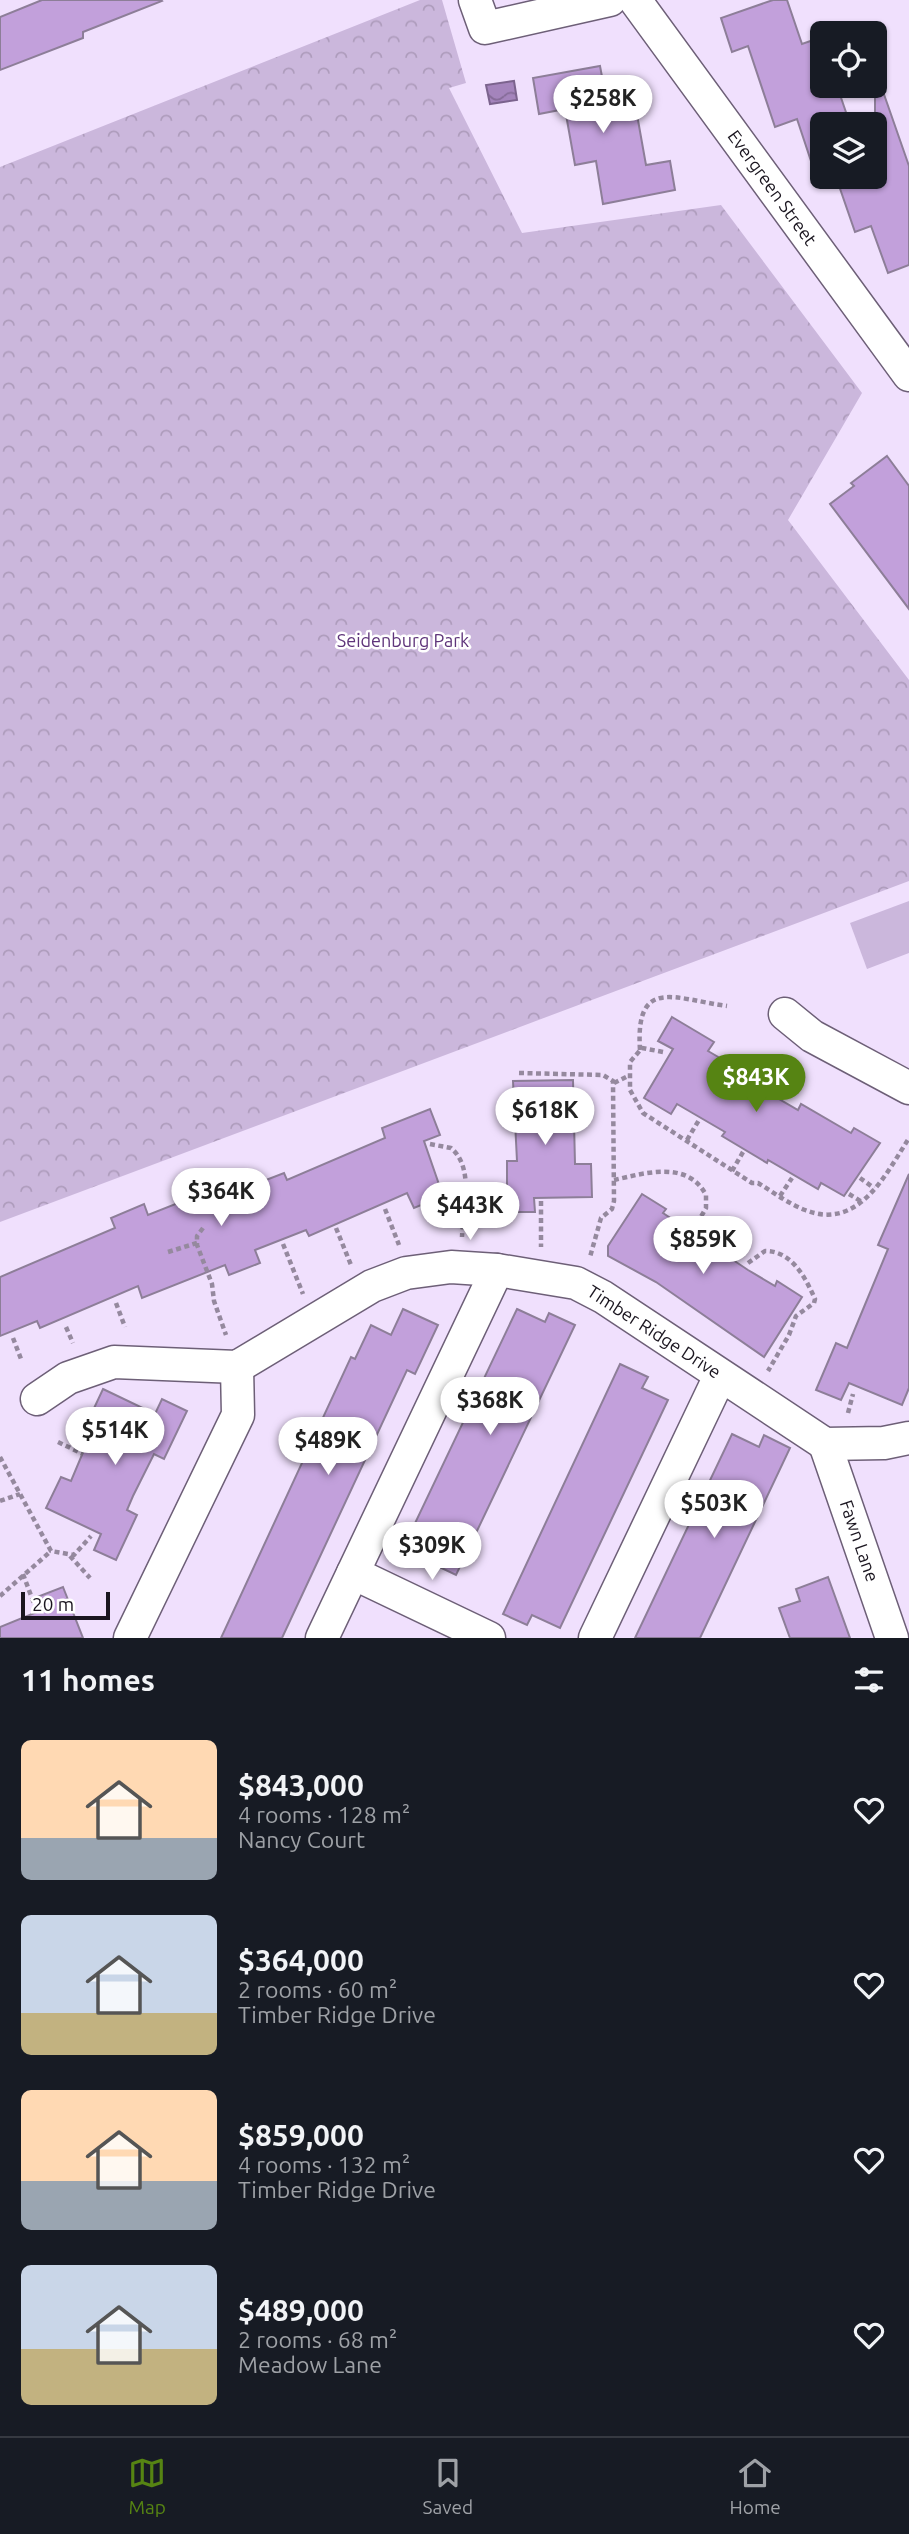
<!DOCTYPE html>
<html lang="en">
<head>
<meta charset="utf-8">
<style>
	body { margin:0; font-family:Ubuntu,sans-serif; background:#20242c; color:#f1f3f6; height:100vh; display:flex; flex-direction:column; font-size:26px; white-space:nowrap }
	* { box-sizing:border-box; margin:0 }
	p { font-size:23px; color:#9ea1a6 }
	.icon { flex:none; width:38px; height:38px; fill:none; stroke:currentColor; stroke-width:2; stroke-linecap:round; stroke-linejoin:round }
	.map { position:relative; height:1638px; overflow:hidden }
	.sheet { display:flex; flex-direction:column; background:#171b24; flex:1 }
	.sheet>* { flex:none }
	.buttons { position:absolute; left:810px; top:21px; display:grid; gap:14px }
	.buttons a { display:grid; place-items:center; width:77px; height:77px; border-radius:10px; background:#171b24; box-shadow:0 2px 5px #0004; font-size:35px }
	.scale { position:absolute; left:21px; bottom:18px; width:89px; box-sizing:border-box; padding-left:7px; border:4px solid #1a151f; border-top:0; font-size:19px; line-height:24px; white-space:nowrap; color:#1a151f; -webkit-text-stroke:5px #fff; paint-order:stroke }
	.price { position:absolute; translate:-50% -60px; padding:0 16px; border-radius:24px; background:#fff; color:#222; font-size:23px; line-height:46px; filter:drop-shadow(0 2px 4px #0008) }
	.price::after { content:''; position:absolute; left:50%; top:42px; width:21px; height:16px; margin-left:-10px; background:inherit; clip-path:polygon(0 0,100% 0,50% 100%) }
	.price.on { background:#568413; color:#fff }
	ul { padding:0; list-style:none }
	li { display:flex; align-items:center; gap:21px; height:175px; padding:0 21px }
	li span { display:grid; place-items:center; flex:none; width:196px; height:140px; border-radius:10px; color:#555 }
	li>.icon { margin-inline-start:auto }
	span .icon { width:84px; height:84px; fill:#fffc; stroke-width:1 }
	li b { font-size:30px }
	h2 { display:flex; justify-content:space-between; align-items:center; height:84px; padding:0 21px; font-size:30px }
	.tab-bar { display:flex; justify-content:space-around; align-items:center; height:98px; border-top:2px solid #363941; background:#171b24; font-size:19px; color:#9ea1a6 }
	.tab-bar a { display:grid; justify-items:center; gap:4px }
	.tab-bar .on { color:#568413 }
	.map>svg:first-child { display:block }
	.park { fill:url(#park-crowns) }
	.pitch { fill:#cbb7dc }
	.water { fill:url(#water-waves); stroke:#7b638d; stroke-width:2 }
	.building { fill:#c2a0db; stroke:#8d7e98; stroke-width:2 }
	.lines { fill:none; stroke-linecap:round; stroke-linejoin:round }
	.minor-casing { stroke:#6d5f77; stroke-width:35 }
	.path { stroke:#95899e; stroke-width:4.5; stroke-dasharray:5 3.5; stroke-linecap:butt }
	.minor { stroke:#fff; stroke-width:32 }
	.labels { text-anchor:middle; stroke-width:5; stroke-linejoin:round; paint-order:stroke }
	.street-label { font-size:18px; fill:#1a151f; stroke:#fff }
	.park-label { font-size:18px; fill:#5e347a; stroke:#fff }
</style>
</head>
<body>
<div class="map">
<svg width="909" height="1638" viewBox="0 0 909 1638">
	<defs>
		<pattern id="park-crowns" width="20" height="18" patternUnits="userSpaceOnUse" patternTransform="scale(1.75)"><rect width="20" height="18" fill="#cbb7dc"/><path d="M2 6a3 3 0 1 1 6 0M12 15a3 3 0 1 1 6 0" fill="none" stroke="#ae9cbc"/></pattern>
		<pattern id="water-waves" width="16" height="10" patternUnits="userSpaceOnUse" patternTransform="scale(1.75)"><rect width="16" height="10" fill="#a484bc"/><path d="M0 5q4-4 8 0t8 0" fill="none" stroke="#856b98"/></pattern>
	</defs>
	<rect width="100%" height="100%" fill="#f0e0fd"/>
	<path class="park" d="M420,0H442L466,83L449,88L522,233L721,205L862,393L788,520L909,680V881L0,1222V167Z"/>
	<path class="pitch" d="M909,901V953L867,969L850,923Z"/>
	<path class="water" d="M514,81L517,100L490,104L486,85Z"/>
	<g class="building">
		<path d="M42,0H161L162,1L83,32V38L0,70V17Z"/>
		<path d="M773,0H787L802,44L822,37V86H837L850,124H822V181L818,182L797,119L775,127L748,46L732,52L721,18Z"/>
		<path d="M600,66L609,114L636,109L646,165L670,161L675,190L603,204L596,161L575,165L565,109L539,114L533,78Z"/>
		<path d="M879,80L909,166V265L888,273L871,226L855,232L836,177H875V81Z"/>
		<path d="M887,456L909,486V609L830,504L854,486L851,483Z"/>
		<path d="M672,1017L714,1042L708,1051L756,1079L753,1084L798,1110L801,1104L851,1133L854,1128L880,1143L844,1196L821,1183L818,1189L768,1160L767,1163L722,1136L725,1132L677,1104L671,1114L644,1098L673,1049L658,1041Z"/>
		<path d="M573,1080L575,1164H591L592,1197L534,1198L535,1212H507V1161H517L513,1081Z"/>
		<path d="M430,1109L440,1135L424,1141L443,1196L414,1208L407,1193L309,1236L306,1230L255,1250L260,1263L229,1275L225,1265L142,1298L138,1286L40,1328L37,1321L0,1336V1277L115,1228L111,1218L144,1204L148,1215L231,1182L235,1192L284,1173L287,1180L385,1138L382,1128Z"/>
		<path d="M909,1174V1388L902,1405L849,1383L841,1400L816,1390L836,1343L847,1348L864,1307L888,1249L878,1245Z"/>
		<path d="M642,1194L666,1209L663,1213L748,1270L775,1286L777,1281L802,1297L764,1357L656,1282L608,1256V1246Z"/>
		<path d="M403,1309L438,1325L415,1374L407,1370L282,1638H221L351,1357L355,1359L371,1325L391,1335Z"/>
		<path d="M517,1309L545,1322L549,1313L575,1325L456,1575L431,1563L437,1552L408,1538Z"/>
		<path d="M620,1364L648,1377L642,1388L668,1400L560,1628L532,1615L527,1625L503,1614Z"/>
		<path d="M103,1389L155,1414L162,1399L187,1411L164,1459L154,1454L133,1496L127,1510L137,1515L116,1560L94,1550L101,1534L46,1508L61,1477L71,1481L95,1424L88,1421Z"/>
		<path d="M732,1434L759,1447L764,1435L790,1448L700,1638H635Z"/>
		<path d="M828,1577L850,1638H790L779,1608L800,1601L796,1589Z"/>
		<path d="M63,1587L83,1638H0V1627L42,1610L37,1597Z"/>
	</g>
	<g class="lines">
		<g class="minor-casing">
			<g id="minor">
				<path d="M475,0L485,28L610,0"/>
				<path d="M635,0L909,375"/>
				<path d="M785,1014L812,1036L909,1088"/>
				<path d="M37,1399L68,1378L114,1362L237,1367L372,1286L406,1273L451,1267L497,1270L576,1283L603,1297L825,1444L884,1443L909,1438"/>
				<path d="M825,1444L892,1638"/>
				<path d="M353,1573L489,1638"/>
				<path d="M130,1638L238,1415L237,1367"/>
				<path d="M322,1638L497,1270"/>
				<path d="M595,1638L720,1376"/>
			</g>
		</g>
		<g class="path">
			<path d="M640,1050C635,976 675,999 727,1006"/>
			<path d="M663,1052L642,1048L630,1062V1090L643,1113L752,1183H758C773,1192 789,1204 805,1210C858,1231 885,1176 909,1138"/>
			<path d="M519,1073L603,1075L613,1081L614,1201L612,1209L601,1218L590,1257"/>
			<path d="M614,1083L628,1076"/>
			<path d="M687,1140L699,1120"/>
			<path d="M430,1144L451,1148C475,1168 463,1211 462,1237"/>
			<path d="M732,1171L743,1152"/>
			<path d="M860,1178L874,1188"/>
			<path d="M614,1180C645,1173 688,1160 706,1195V1208L695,1227"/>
			<path d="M849,1194L862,1202"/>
			<path d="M780,1196L792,1178"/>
			<path d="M541,1201V1247"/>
			<path d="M385,1209L399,1245"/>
			<path d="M203,1228L197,1236V1245L212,1284L214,1301L226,1335"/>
			<path d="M336,1228L351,1265"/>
			<path d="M283,1244L303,1294"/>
			<path d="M168,1252L197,1243"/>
			<path d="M748,1263L765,1251C792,1251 805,1277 815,1299L814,1303L796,1316L789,1335L768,1371"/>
			<path d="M116,1303L125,1327"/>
			<path d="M66,1327L73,1343"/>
			<path d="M13,1338L21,1359"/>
			<path d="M848,1413L853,1394"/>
			<path d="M58,1442L83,1454"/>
			<path d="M0,1457L51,1551L74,1555L91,1536"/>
			<path d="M0,1501L20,1494"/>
			<path d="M70,1556L90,1578"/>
			<path d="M23,1574L36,1609"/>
			<path d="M0,1596L51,1551"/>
		</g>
		<use href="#minor" class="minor"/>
	</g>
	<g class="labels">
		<g class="street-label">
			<text transform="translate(772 188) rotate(54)" y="6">Evergreen Street</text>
			<text transform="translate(654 1332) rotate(33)" y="6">Timber Ridge Drive</text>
			<text transform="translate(859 1541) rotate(71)" y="6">Fawn Lane</text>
		</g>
		<g class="park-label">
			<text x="403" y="647">Seidenburg Park</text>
		</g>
	</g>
</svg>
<div class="buttons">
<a><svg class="icon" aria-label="locate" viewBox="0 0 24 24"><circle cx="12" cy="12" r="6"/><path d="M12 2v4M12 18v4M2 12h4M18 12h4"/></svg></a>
<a><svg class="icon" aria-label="layers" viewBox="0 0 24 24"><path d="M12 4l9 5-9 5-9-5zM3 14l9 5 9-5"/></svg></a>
</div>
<div class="scale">20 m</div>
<b class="price" style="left:603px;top:135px">$258K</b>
<b class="price on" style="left:756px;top:1114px">$843K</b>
<b class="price" style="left:545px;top:1147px">$618K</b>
<b class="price" style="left:221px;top:1228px">$364K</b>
<b class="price" style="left:470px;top:1242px">$443K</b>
<b class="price" style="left:703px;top:1276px">$859K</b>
<b class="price" style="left:490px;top:1437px">$368K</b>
<b class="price" style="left:115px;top:1467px">$514K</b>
<b class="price" style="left:328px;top:1477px">$489K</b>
<b class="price" style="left:714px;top:1540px">$503K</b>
<b class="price" style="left:432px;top:1582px">$309K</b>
</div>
<section class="sheet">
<h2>11 homes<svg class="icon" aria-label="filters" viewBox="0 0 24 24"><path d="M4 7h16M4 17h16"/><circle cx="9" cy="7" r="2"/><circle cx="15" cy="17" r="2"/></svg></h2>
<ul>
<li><span style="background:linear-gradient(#ffd9b3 70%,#9aa5b1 0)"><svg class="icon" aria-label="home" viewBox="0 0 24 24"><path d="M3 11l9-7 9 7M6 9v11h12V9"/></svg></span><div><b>$843,000</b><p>4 rooms · 128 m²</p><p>Nancy Court</p></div><svg class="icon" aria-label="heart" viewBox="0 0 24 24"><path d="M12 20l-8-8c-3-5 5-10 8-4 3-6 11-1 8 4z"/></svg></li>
<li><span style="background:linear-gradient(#c9d6e8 70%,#c2b280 0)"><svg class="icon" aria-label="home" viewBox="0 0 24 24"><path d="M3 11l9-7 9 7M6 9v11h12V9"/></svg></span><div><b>$364,000</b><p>2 rooms · 60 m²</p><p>Timber Ridge Drive</p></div><svg class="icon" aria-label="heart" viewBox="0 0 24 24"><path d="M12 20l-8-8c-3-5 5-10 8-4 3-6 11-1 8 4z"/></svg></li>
<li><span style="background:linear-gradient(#ffd9b3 65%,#9aa5b1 0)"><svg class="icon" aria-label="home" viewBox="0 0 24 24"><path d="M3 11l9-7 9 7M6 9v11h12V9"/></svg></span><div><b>$859,000</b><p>4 rooms · 132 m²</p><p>Timber Ridge Drive</p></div><svg class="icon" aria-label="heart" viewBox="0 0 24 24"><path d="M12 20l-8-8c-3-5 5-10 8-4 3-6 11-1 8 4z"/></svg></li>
<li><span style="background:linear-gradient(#c9d6e8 60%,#c2b280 0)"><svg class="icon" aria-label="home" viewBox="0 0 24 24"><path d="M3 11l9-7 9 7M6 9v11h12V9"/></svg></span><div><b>$489,000</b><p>2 rooms · 68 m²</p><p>Meadow Lane</p></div><svg class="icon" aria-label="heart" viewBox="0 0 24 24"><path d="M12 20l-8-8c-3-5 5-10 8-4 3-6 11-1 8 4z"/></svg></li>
</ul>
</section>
<nav class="tab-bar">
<a class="on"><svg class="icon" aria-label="map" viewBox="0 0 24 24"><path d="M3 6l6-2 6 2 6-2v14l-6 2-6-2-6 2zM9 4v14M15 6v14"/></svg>Map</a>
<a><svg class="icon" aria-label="saved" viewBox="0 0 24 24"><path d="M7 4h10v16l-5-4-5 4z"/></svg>Saved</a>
<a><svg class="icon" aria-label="home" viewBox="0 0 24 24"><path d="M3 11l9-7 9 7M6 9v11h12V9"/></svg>Home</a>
</nav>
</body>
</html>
